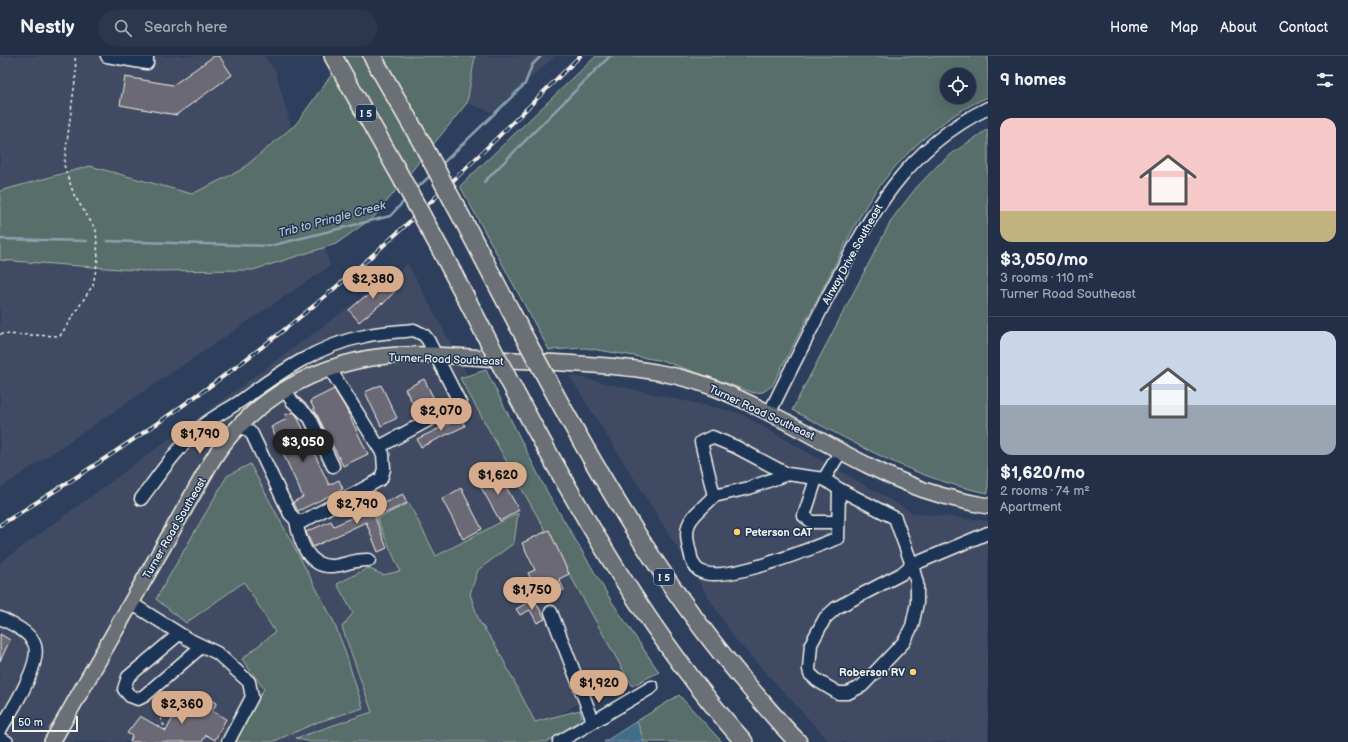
<!DOCTYPE html>
<html lang="en">
<head>
<meta charset="utf-8">
<style>
	body { margin:0; font-family:"Balsamiq Sans",sans-serif; background:#2a374d; color:#f1f3f6; height:100vh; display:flex; flex-direction:column; font-size:15px; white-space:nowrap }
	* { box-sizing:border-box; margin:0 }
	p { font-size:13px; color:#a2a9b3 }
	.icon { flex:none; width:22px; height:22px; fill:none; stroke:currentColor; stroke-width:2; stroke-linecap:round; stroke-linejoin:round }
	.map { position:relative; flex:1; overflow:hidden }
	.side { display:flex; flex-direction:column; background:#222f46; width:360px }
	.side>* { flex:none }
	.buttons { position:absolute; left:940px; top:12px; display:grid; gap:8px }
	.buttons a { display:grid; place-items:center; width:36px; height:36px; border-radius:50%; background:#222f46; box-shadow:0 4px 16px #0002,0 0 0 1px #3f4a5f; font-size:20px }
	.scale { position:absolute; left:12px; bottom:10px; width:66px; box-sizing:border-box; padding-left:4px; border:2px solid #f4f1e8; border-top:0; font-size:11px; line-height:14px; white-space:nowrap; color:#f4f1e8; -webkit-text-stroke:3px #1d3557; paint-order:stroke }
	.price { position:absolute; translate:-50% -34px; padding:0 9px; border-radius:14px; background:#d6ab8b; color:#111; font-size:13px; line-height:26px; filter:drop-shadow(0 1px 2px #0008) }
	.price::after { content:''; position:absolute; left:50%; top:24px; width:12px; height:9px; margin-left:-6px; background:inherit; clip-path:polygon(0 0,100% 0,50% 100%) }
	.price.current { background:#222; color:#fff }
	ul { padding:0; list-style:none }
	li { display:grid; align-content:center; gap:8px; height:212px; padding:0 12px }
	li+li { border-top:1px solid #3f4a5f }
	li span { display:grid; place-items:center; height:124px; border-radius:12px; color:#555 }
	li>.icon { margin-inline-start:auto }
	span .icon { width:72px; height:72px; fill:#fffc; stroke-width:1 }
	li b { font-size:17px }
	h2 { display:flex; justify-content:space-between; align-items:center; height:48px; padding:0 12px; font-size:17px }
	header { display:flex; align-items:center; gap:24px; box-sizing:border-box; height:56px; padding:0 20px; background:#222f46; border-bottom:1px solid #3f4a5f }
	header strong { font-size:19px }
	nav { display:flex; gap:22px; margin-inline-start:auto; font-size:14px }
	.search { width:280px; height:36px; background:#2a374d; display:flex; align-items:center; gap:10px; box-sizing:border-box; padding:0 14px; border-radius:22px; color:#a2a9b3; font-size:15px }
	main { display:flex; flex:1; min-height:0 }
	.map>svg:first-child { display:block }
	.built { fill:#404c64 }
	.green { fill:#586e6a; stroke:#a6b0a9; fill-rule:evenodd }
	.water { fill:#436d8a; stroke:#8aa2b0 }
	.lines { fill:none; stroke-linecap:round; stroke-linejoin:round }
	.stream { stroke:#8aa2b0; stroke-width:2.5 }
	.building { fill:#6c6976; stroke:#f4f1e8 }
	.minor-casing { stroke:#f4f1e8; stroke-width:15 }
	.major-casing { stroke:#f4f1e8; stroke-width:18 }
	.highway-casing { stroke:#f4f1e8; stroke-width:20 }
	.path { stroke:#f4f1e8; stroke-width:1.5; stroke-dasharray:3 3; stroke-linecap:butt }
	.minor { stroke:#1d3557; stroke-width:12 }
	.major { stroke:#6b7074; stroke-width:15 }
	.highway { stroke:#6b7074; stroke-width:17 }
	.rail-casing { stroke:#f4f1e8; stroke-width:4 }
	.rail { stroke:#1d3557; stroke-width:2.5; stroke-dasharray:8; stroke-linecap:butt }
	.highway-bridge-casing { stroke:#f4f1e8; stroke-width:20; stroke-linecap:butt }
	.highway-bridge { stroke:#6b7074; stroke-width:17 }
	.poi-dot { fill:#ffd166; stroke:#1d3557; stroke-width:1.5 }
	.labels { text-anchor:middle; stroke-width:3; stroke-linejoin:round; paint-order:stroke }
	.shield { fill:#1d3557; stroke:#b4b9bc; stroke-width:1 }
	.shield-label { font-size:10px; font-weight:bold; fill:#f4f1e8 }
	.street-label { font-size:11px; fill:#f4f1e8; stroke:#1d3557 }
	.poi-label { font-size:11px; font-weight:bold; fill:#f4f1e8; stroke:#1d3557; text-anchor:start }
	.water-label { font-size:12px; font-style:italic; fill:#b6c3c7; stroke:#1d3557 }
</style>
</head>
<body>
<header>
<strong>Nestly</strong>
<div class="search"><svg class="icon" aria-label="search" viewBox="0 0 24 24"><circle cx="10" cy="10" r="6"/><path d="M15 15l6 6"/></svg>Search here</div>
<nav><a>Home</a><a>Map</a><a>About</a><a>Contact</a></nav>
</header>
<main>
<div class="map">
<svg width="988" height="686" viewBox="0 0 988 686">
	<rect width="100%" height="100%" fill="#2d3f5d"/>
	<filter id="ink" filterUnits="userSpaceOnUse"><feTurbulence type="fractalNoise" baseFrequency=".025" numOctaves="2"/><feDisplacementMap in="SourceGraphic" scale="8" xChannelSelector="R" yChannelSelector="G"/><feConvolveMatrix kernelMatrix="1 2 1 2 8 2 1 2 1" color-interpolation-filters="sRGB"/></filter>
	<g filter="url(#ink)">
		<g class="built">
			<path d="M0,0H264L275,14L330,210L0,432Z"/>
			<path d="M475,0H555L492,56L467,47Z"/>
			<path d="M408,208L627,617L516,686H0V507Z"/>
			<path d="M569,319L739,357L913,457L988,465V686H830L735,583Z"/>
		</g>
		<g class="green">
			<path d="M345,0H475L467,47L375,160L336,188L253,214L146,215L0,204V135L90,110L192,138L241,114L296,68Z"/>
			<path d="M596,0H988V41C943,60 901,99 873,139C856,164 843,194 828,222C809,258 791,294 772,330L763,336L754,337L664,305L586,292L549,294L460,130ZM947,19H969V41H947Z"/>
			<path d="M988,73V437C917,424 855,387 792,354L892,163L916,132L937,110L954,96Z"/>
			<path d="M486,314L546,434L612,546L659,616L632,630L460,322Z"/>
			<path d="M250,408L333,564L344,592L363,652L318,666L272,686H236L232,684L264,633L242,603L275,576L244,526L186,567L156,543L227,420Z"/>
			<path d="M409,447L436,500L518,457L514,487L478,514L470,538L479,565L496,590L535,666L580,654L582,663L547,686H310L296,682L372,656L342,571L353,557L337,528L368,512L383,519L400,515L377,463Z"/>
			<path d="M679,639L722,686H644L637,665Z"/>
		</g>
		<path class="water" d="M637,665L644,686H604Z"/>
		<g class="lines">
			<g class="stream">
				<path d="M441,109L525,28L532,9L541,0"/>
				<path d="M484,126L610,0"/>
				<path d="M415,134L432,118"/>
				<path d="M0,183L87,185"/>
				<path d="M107,185L270,190L390,160L406,143"/>
			</g>
		</g>
		<g class="building">
			<path d="M214,0H219L232,19L176,59L120,49L125,21L173,29Z"/>
			<path d="M384,222L396,234L383,248L382,247L359,266L349,254L364,241L366,242Z"/>
			<path d="M424,323L438,351L420,360L405,333Z"/>
			<path d="M381,329L397,362L381,370L365,336Z"/>
			<path d="M334,333L345,351L368,398L343,410L310,345Z"/>
			<path d="M293,356L297,360L329,429L339,424L343,433L298,455L293,446L303,441L271,371L287,363L285,359Z"/>
			<path d="M461,362L465,370L421,391L417,383Z"/>
			<path d="M497,415L519,454L500,465L478,426Z"/>
			<path d="M461,432L482,473L463,483L442,443Z"/>
			<path d="M403,438L407,447L375,462L387,492L378,496L366,466L313,491L306,476L331,465L334,470Z"/>
			<path d="M549,474L569,518L559,523L564,534L541,545L528,517L535,514L522,487Z"/>
			<path d="M534,543L545,563L537,567L530,554L520,559L516,553Z"/>
			<path d="M0,578L10,584L0,605Z"/>
			<path d="M204,639L217,647L212,655L226,663L215,684L206,679L202,686H130L132,680L127,677L140,660L166,675L182,644L190,649L193,644L199,648Z"/>
		</g>
		<g class="lines">
			<g class="minor-casing">
				<g id="minor">
					<path d="M107,0L147,7V0"/>
					<path d="M285,334L292,345L310,362L333,410"/>
					<path d="M769,358C787,320 807,282 826,244C868,164 902,94 988,52"/>
					<path d="M241,369L252,378L290,458L296,464L302,466L381,423L384,413L383,398L330,313"/>
					<path d="M787,418L749,432L714,440L701,386L712,381L736,391L787,418L824,423"/>
					<path d="M816,423L804,460L812,466H838"/>
					<path d="M839,433L895,462L912,509L917,527V547L912,570L904,586L862,630L848,637H838L818,625L810,618L809,613L811,588L825,562L836,552L901,518L912,509L988,477"/>
					<path d="M714,440C693,462 681,464 690,496C691,503 693,511 700,515C723,529 812,492 838,482L839,433L824,423L841,395"/>
					<path d="M141,443C161,416 180,388 206,367C218,358 231,352 242,344C280,316 319,289 365,280C381,276 398,276 414,274L424,279L428,284L460,347L379,391"/>
					<path d="M296,464C299,484 308,512 333,510C346,509 354,503 369,504"/>
					<path d="M131,547L188,583L217,597L249,626L252,641L228,686"/>
					<path d="M551,556L593,665"/>
					<path d="M0,562C12,568 28,575 34,587C44,606 10,657 0,674"/>
					<path d="M179,578L128,621L124,633L130,640L138,643L144,640L201,591"/>
					<path d="M0,682L7,686"/>
					<path d="M559,686L652,631"/>
				</g>
			</g>
			<g class="major-casing">
				<path id="major" d="M52,686L197,431C205,417 212,403 222,390C259,341 317,309 378,301C424,295 483,303 531,305C592,309 653,309 712,331C785,359 850,407 924,434C945,441 966,446 988,450"/>
			</g>
			<g class="highway-casing">
				<g id="highway">
					<path d="M333,0L397,114"/>
					<path d="M372,0L423,89"/>
					<path d="M470,177L518,269"/>
					<path d="M444,200L479,267"/>
					<path d="M515,336C582,460 650,580 744,686"/>
					<path d="M555,338C610,438 667,533 740,620C759,643 777,665 798,686"/>
				</g>
			</g>
			<g class="path">
				<path d="M0,278L60,280L93,229L98,202L96,174L74,139L64,109L76,17L75,0"/>
				<path d="M154,645L166,675"/>
			</g>
			<use href="#minor" class="minor"/>
			<use href="#major" class="major"/>
			<use href="#highway" class="highway"/>
			<g class="rail-casing">
				<path id="rail" d="M0,469C108,403 213,333 311,252C406,174 493,86 580,0"/>
			</g>
			<use href="#rail" class="rail"/>
			<g class="highway-bridge-casing">
				<g id="highway-bridge">
					<path d="M423,89L470,177"/>
					<path d="M397,114L444,200"/>
					<path d="M479,267L515,336"/>
					<path d="M518,269L555,338"/>
				</g>
			</g>
			<use href="#highway-bridge" class="highway-bridge"/>
		</g>
	</g>
	<g class="poi-dot">
		<circle cx="737" cy="476" r="4"/>
		<circle cx="913" cy="616" r="4"/>
	</g>
	<g class="labels">
		<g class="shield">
			<rect x="356" y="49" width="20" height="16" rx="3"/>
			<rect x="654" y="513" width="20" height="16" rx="3"/>
		</g>
		<g class="shield-label">
			<text x="366" y="61">I 5</text>
			<text x="664" y="525">I 5</text>
		</g>
		<g class="street-label">
			<text transform="translate(852 198) rotate(-61)" y="4">Airway Drive Southeast</text>
			<text transform="translate(446 303) rotate(2)" y="4">Turner Road Southeast</text>
			<text transform="translate(762 356) rotate(25)" y="4">Turner Road Southeast</text>
			<text transform="translate(174 472) rotate(-60)" y="4">Turner Road Southeast</text>
		</g>
		<g class="poi-label">
			<text x="745" y="480">Peterson CAT</text>
			<text x="905" y="620" text-anchor="end">Roberson RV</text>
		</g>
		<g class="water-label">
			<text transform="translate(332 163) rotate(-15)" y="4">Trib to Pringle Creek</text>
		</g>
	</g>
</svg>
<div class="buttons">
<a><svg class="icon" aria-label="locate" viewBox="0 0 24 24"><circle cx="12" cy="12" r="6"/><path d="M12 2v4M12 18v4M2 12h4M18 12h4"/></svg></a>
</div>
<div class="scale">50 m</div>
<b class="price" style="left:373px;top:244px">$2,380</b>
<b class="price" style="left:441px;top:376px">$2,070</b>
<b class="price" style="left:200px;top:399px">$1,790</b>
<b class="price current" style="left:303px;top:407px">$3,050</b>
<b class="price" style="left:498px;top:440px">$1,620</b>
<b class="price" style="left:357px;top:469px">$2,790</b>
<b class="price" style="left:532px;top:555px">$1,750</b>
<b class="price" style="left:599px;top:648px">$1,920</b>
<b class="price" style="left:182px;top:669px">$2,360</b>
</div>
<section class="side">
<h2>9 homes<svg class="icon" aria-label="filters" viewBox="0 0 24 24"><path d="M4 7h16M4 17h16"/><circle cx="9" cy="7" r="2"/><circle cx="15" cy="17" r="2"/></svg></h2>
<ul>
<li><span style="background:linear-gradient(#f6c9c9 75%,#c2b280 0)"><svg class="icon" aria-label="home" viewBox="0 0 24 24"><path d="M3 11l9-7 9 7M6 9v11h12V9"/></svg></span><div><b>$3,050/mo</b><p>3 rooms · 110 m²</p><p>Turner Road Southeast</p></div></li>
<li><span style="background:linear-gradient(#c9d6e8 60%,#9aa5b1 0)"><svg class="icon" aria-label="home" viewBox="0 0 24 24"><path d="M3 11l9-7 9 7M6 9v11h12V9"/></svg></span><div><b>$1,620/mo</b><p>2 rooms · 74 m²</p><p>Apartment</p></div></li>
</ul>
</section>
</main>
</body>
</html>
